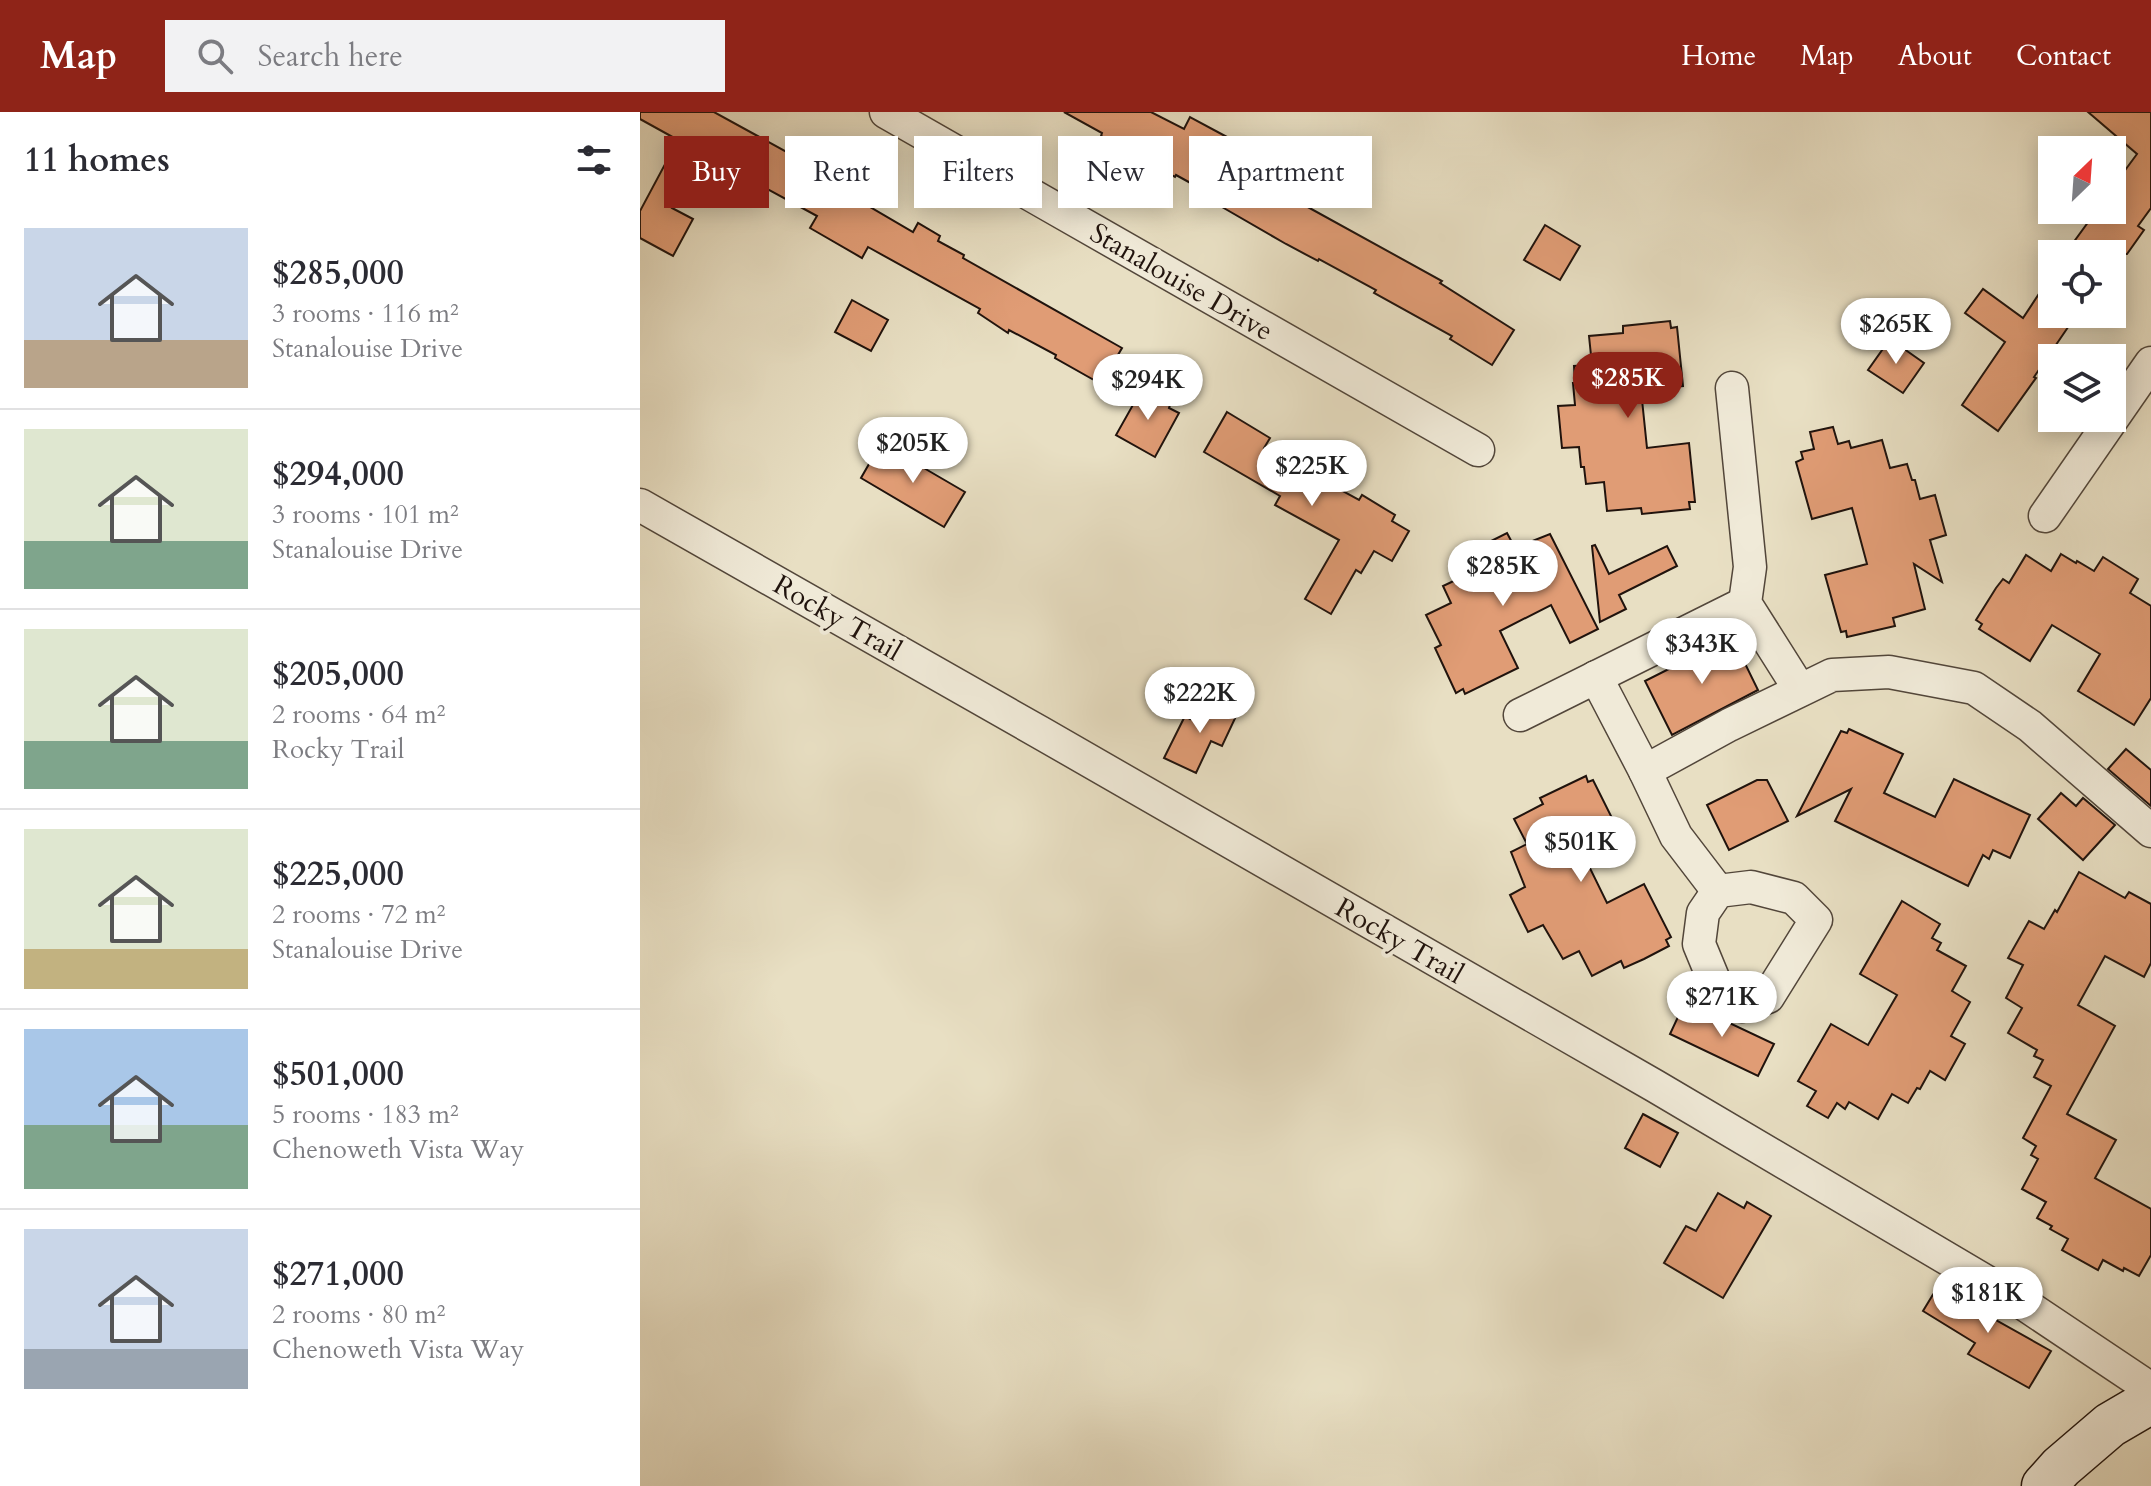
<!DOCTYPE html>
<html lang="en">
<head>
<meta charset="utf-8">
<style>
	body { margin:0; font-family:Cardo,serif; background:#f2f2f3; color:#2b2b33; height:100vh; display:flex; flex-direction:column; font-size:30px; white-space:nowrap }
	* { box-sizing:border-box; margin:0 }
	p { font-size:26px; color:#7c7c81 }
	.icon { flex:none; width:44px; height:44px; fill:none; stroke:currentColor; stroke-width:2; stroke-linecap:round; stroke-linejoin:round }
	.map { position:relative; flex:1; overflow:hidden }
	.panel { display:flex; flex-direction:column; background:#fff; width:640px }
	.panel>* { flex:none }
	.guide { position:absolute; left:24px; top:24px; width:760px; height:72px; display:flex; gap:16px }
	.needle { width:52px; rotate:25deg }
	.fabs { position:absolute; left:1398px; top:24px; display:grid; gap:16px }
	.fabs a { display:grid; place-items:center; width:88px; height:88px; border-radius:0px; background:#fff; box-shadow:0 4px 20px #0003; font-size:40px }
	.price { position:absolute; translate:-50% -68px; padding:0 18px; border-radius:28px; background:#fff; color:#222; font-size:26px; line-height:52px; filter:drop-shadow(0 2px 4px #0008) }
	.price::after { content:''; position:absolute; left:50%; top:48px; width:24px; height:18px; margin-left:-12px; background:inherit; clip-path:polygon(0 0,100% 0,50% 100%) }
	.price.active { background:#8f2418; color:#fff }
	ul { padding:0; list-style:none }
	li { display:flex; align-items:center; gap:24px; height:200px; padding:0 24px }
	li+li { border-top:2px solid #e1e1e2 }
	li span { display:grid; place-items:center; flex:none; width:224px; height:160px; border-radius:0px; color:#555 }
	li>.icon { margin-inline-start:auto }
	span .icon { width:96px; height:96px; fill:#fffc; stroke-width:1 }
	li b { font-size:34px }
	h2 { display:flex; justify-content:space-between; align-items:center; height:96px; padding:0 24px; font-size:34px }
	.tag { padding:0 28px; border-radius:0px; background:#fff; box-shadow:0 4px 20px #0003; font-size:28px; line-height:72px }
	.tag.active { background:#8f2418; color:#fff }
	header { display:flex; align-items:center; gap:48px; box-sizing:border-box; height:112px; padding:0 40px; background:#8f2418; color:#fff }
	header strong { font-size:38px }
	nav { display:flex; gap:44px; margin-inline-start:auto; font-size:28px }
	.search { width:560px; height:72px; background:#f2f2f3; display:flex; align-items:center; gap:20px; box-sizing:border-box; padding:0 28px; border-radius:0px; color:#7c7c81; font-size:30px }
	main { display:flex; flex:1; min-height:0 }
	.map>svg:first-child { display:block }
	.building { fill:#e09c75; stroke:#20130d; stroke-width:2 }
	.lines { fill:none; stroke-linecap:round; stroke-linejoin:round }
	.minor-casing { stroke:#52463a; stroke-width:35 }
	.secondary-casing { stroke:#20130d; stroke-width:47 }
	.minor { stroke:#f0ead8; stroke-width:32 }
	.secondary { stroke:#f0ead8; stroke-width:44 }
	.labels { text-anchor:middle; stroke-width:8; stroke-linejoin:round; paint-order:stroke }
	.street-label { font-size:28px; fill:#20130d; stroke:#f0ead8 }
</style>
</head>
<body>
<header>
<strong>Map</strong>
<div class="search"><svg class="icon" aria-label="search" viewBox="0 0 24 24"><circle cx="10" cy="10" r="6"/><path d="M15 15l6 6"/></svg>Search here</div>
<nav><a>Home</a><a>Map</a><a>About</a><a>Contact</a></nav>
</header>
<main>
<section class="panel">
<h2>11 homes<svg class="icon" aria-label="filters" viewBox="0 0 24 24"><path d="M4 7h16M4 17h16"/><circle cx="9" cy="7" r="2"/><circle cx="15" cy="17" r="2"/></svg></h2>
<ul>
<li><span style="background:linear-gradient(#c9d6e8 70%,#b9a48a 0)"><svg class="icon" aria-label="home" viewBox="0 0 24 24"><path d="M3 11l9-7 9 7M6 9v11h12V9"/></svg></span><div><b>$285,000</b><p>3 rooms · 116 m²</p><p>Stanalouise Drive</p></div></li>
<li><span style="background:linear-gradient(#dfe7d0 70%,#7fa58c 0)"><svg class="icon" aria-label="home" viewBox="0 0 24 24"><path d="M3 11l9-7 9 7M6 9v11h12V9"/></svg></span><div><b>$294,000</b><p>3 rooms · 101 m²</p><p>Stanalouise Drive</p></div></li>
<li><span style="background:linear-gradient(#dfe7d0 70%,#7fa58c 0)"><svg class="icon" aria-label="home" viewBox="0 0 24 24"><path d="M3 11l9-7 9 7M6 9v11h12V9"/></svg></span><div><b>$205,000</b><p>2 rooms · 64 m²</p><p>Rocky Trail</p></div></li>
<li><span style="background:linear-gradient(#dfe7d0 75%,#c2b280 0)"><svg class="icon" aria-label="home" viewBox="0 0 24 24"><path d="M3 11l9-7 9 7M6 9v11h12V9"/></svg></span><div><b>$225,000</b><p>2 rooms · 72 m²</p><p>Stanalouise Drive</p></div></li>
<li><span style="background:linear-gradient(#a9c7e8 60%,#7fa58c 0)"><svg class="icon" aria-label="home" viewBox="0 0 24 24"><path d="M3 11l9-7 9 7M6 9v11h12V9"/></svg></span><div><b>$501,000</b><p>5 rooms · 183 m²</p><p>Chenoweth Vista Way</p></div></li>
<li><span style="background:linear-gradient(#c9d6e8 75%,#9aa5b1 0)"><svg class="icon" aria-label="home" viewBox="0 0 24 24"><path d="M3 11l9-7 9 7M6 9v11h12V9"/></svg></span><div><b>$271,000</b><p>2 rooms · 80 m²</p><p>Chenoweth Vista Way</p></div></li>
</ul>
</section>
<div class="map">
<svg width="1511" height="1374" viewBox="0 0 1511 1374">
	<rect width="100%" height="100%" fill="#e8dfc3"/>
	<filter id="stains"><feTurbulence type="fractalNoise" baseFrequency=".0025" numOctaves="4"/><feColorMatrix values="0 0 0 0 .2 0 0 0 0 .09 0 0 0 0 .02 0 0 0 .5 -.17"/></filter>
	<radialGradient id="worn" r=".72"><stop offset=".6" stop-color="#630" stop-opacity="0"/><stop offset="1" stop-color="#630" stop-opacity=".3"/></radialGradient>
	<g class="building">
		<path d="M0,0H74L154,44L153,45L164,53L222,85L220,89L273,120L278,111L300,124L298,129L324,143L323,146L482,236L461,272L415,246L416,243L369,218L368,221L338,201L340,197L228,135L222,146L170,116L177,104L63,42L32,96L53,107L33,144L0,126V99L38,28L0,7Z"/>
		<path d="M424,0H511L544,17L550,5L587,25L581,35L659,81L655,88L802,169L800,171L874,218L852,253L810,227L812,224L734,181L736,178L679,147L678,149L646,132L582,95L585,90L536,63L535,65L507,50L508,49L461,24L462,21Z"/>
		<path d="M1448,0H1511V96L1498,114L1504,118L1487,142H1425L1457,98H1472V76L1497,42Z"/>
		<path d="M905,113L940,134L920,168L884,148Z"/>
		<path d="M1412,162V202H1437L1394,265L1396,266L1358,319L1322,293L1365,230L1325,201L1343,177L1383,206Z"/>
		<path d="M212,188L248,208L231,239L195,220Z"/>
		<path d="M1030,209L1031,216L1037,215L1043,274L1001,278L1007,336L1049,331L1055,390H1049L1050,397L1002,402L1001,396L967,399L964,370L946,372L944,355H941L939,335L922,336L918,294L935,293L933,271H935L934,254L952,253L949,224L983,221V214Z"/>
		<path d="M1250,227L1284,251L1263,281L1228,258Z"/>
		<path d="M503,275L531,290L529,296L539,301L515,345L476,323Z"/>
		<path d="M587,300L630,326L624,336L719,388L722,383L755,403L752,409L769,419L752,449L734,439L721,461L716,458L691,502L665,487L699,428L635,393L640,384L564,340Z"/>
		<path d="M1193,315L1198,332L1209,329L1211,336L1242,328L1250,356L1267,352L1272,368H1275L1280,387L1295,383L1306,423L1290,428L1302,470L1274,452L1285,497L1253,506L1255,514L1207,525L1206,519L1201,520L1185,463L1227,452L1212,396L1172,407L1156,350L1163,347L1161,340L1174,337L1170,320Z"/>
		<path d="M241,331L325,380L304,415L221,366Z"/>
		<path d="M867,421L875,436L910,422L958,517L930,531L911,493L860,519L878,556L825,582L823,577L816,581L795,536L801,533L786,503L811,491L803,474L820,466L818,463L836,454L829,440Z"/>
		<path d="M955,433L969,462L1027,434L1037,454L979,483L986,497L960,510L952,434Z"/>
		<path d="M1421,442L1436,451L1437,449L1454,459L1463,445L1498,467L1490,481L1511,494V586L1494,613L1438,579L1460,542L1412,513L1390,549L1339,517L1342,512L1336,508L1356,476L1363,467L1369,471L1386,443L1411,459Z"/>
		<path d="M1092,525L1118,578L1032,623L1005,569Z"/>
		<path d="M571,587L598,600L582,634L571,629L556,661L524,646L545,604L550,607L556,596L564,600Z"/>
		<path d="M1209,617L1263,642L1244,681L1295,705L1314,667L1390,703L1370,746L1353,738L1349,747L1343,743L1328,774L1195,709L1211,677L1157,704L1201,619L1207,621Z"/>
		<path d="M1486,637L1511,658V694L1468,657Z"/>
		<path d="M946,664L948,670L953,668L979,720L942,740L967,791L1004,772L1031,825L1026,828L1029,834L1004,847L984,856L981,849L952,864L939,839L923,847L903,813L888,820L870,783L885,775L871,740L887,732L874,707L903,692L900,686Z"/>
		<path d="M1117,668H1127L1148,709L1089,738L1067,693Z"/>
		<path d="M1421,681L1436,694L1443,686L1475,713L1443,748L1398,707Z"/>
		<path d="M1439,760L1485,786L1489,780L1511,792V851L1504,865L1465,844L1438,893L1475,914L1427,1002L1476,1028L1455,1066L1511,1097V1143L1499,1164L1484,1156L1483,1159L1463,1148L1458,1158L1422,1138L1428,1127L1410,1117L1412,1114L1397,1106L1406,1090L1382,1077L1398,1047L1391,1043L1396,1034L1383,1026L1411,974L1394,965L1403,948L1394,944L1397,938L1368,921L1382,896L1366,886L1383,853L1368,846L1389,809L1404,817L1415,798L1417,800Z"/>
		<path d="M1262,789L1300,812L1292,826L1301,831L1297,838L1326,854L1312,879L1330,890L1311,924L1325,932L1305,968L1290,959L1280,977L1277,976L1268,991L1252,982L1238,1007L1209,990L1205,997L1197,991L1188,1006L1167,994L1176,979L1158,969L1191,912L1228,933L1257,883L1220,862Z"/>
		<path d="M1045,890L1134,932L1118,964L1030,922Z"/>
		<path d="M1003,1002L1038,1021L1020,1055L985,1036Z"/>
		<path d="M1078,1081L1104,1096L1107,1090L1131,1104L1083,1186L1024,1151L1046,1114L1056,1119Z"/>
		<path d="M1303,1166L1335,1185L1331,1194L1411,1239L1389,1276L1328,1242L1335,1231L1283,1199Z"/>
	</g>
	<g class="lines">
		<g class="minor-casing">
			<g id="minor">
				<path d="M246,0L838,338"/>
				<path d="M1092,276L1110,455L1105,491L1160,578"/>
				<path d="M0,393L401,621L1015,974L1384,1192L1511,1277"/>
				<path d="M1405,404L1511,251"/>
				<path d="M956,565L1005,659"/>
				<path d="M880,603L1105,491"/>
				<path d="M1111,775L1154,786L1176,808L1128,885L1102,894L1078,878L1059,832L1063,801L1078,779Z"/>
				<path d="M1078,779L1036,724L1005,659L1089,613L1192,563L1249,560L1334,576L1390,614L1511,719"/>
			</g>
		</g>
		<g class="secondary-casing">
			<path id="secondary" d="M1404,1374L1421,1355L1470,1313L1511,1289"/>
		</g>
		<use href="#minor" class="minor"/>
		<use href="#secondary" class="secondary"/>
	</g>
	<g class="labels">
		<g class="street-label">
			<text transform="translate(542 169) rotate(30)" y="10">Stanalouise Drive</text>
			<text transform="translate(198 505) rotate(30)" y="10">Rocky Trail</text>
			<text transform="translate(760 828) rotate(30)" y="10">Rocky Trail</text>
		</g>
	</g>
	<rect width="100%" height="100%" filter="url(#stains)"/>
	<rect width="100%" height="100%" fill="url(#worn)"/>
</svg>
<div class="fabs">
<a><svg class="needle" viewBox="-14 -14 28 28"><path d="M0-13l5 13h-10z" fill="#e53935"/><path d="M0 13l5-13h-10z" fill="#7c7c81"/></svg></a>
<a><svg class="icon" aria-label="locate" viewBox="0 0 24 24"><circle cx="12" cy="12" r="6"/><path d="M12 2v4M12 18v4M2 12h4M18 12h4"/></svg></a>
<a><svg class="icon" aria-label="layers" viewBox="0 0 24 24"><path d="M12 4l9 5-9 5-9-5zM3 14l9 5 9-5"/></svg></a>
</div>
<b class="price" style="left:1256px;top:254px">$265K</b>
<b class="price active" style="left:988px;top:308px">$285K</b>
<b class="price" style="left:508px;top:310px">$294K</b>
<b class="price" style="left:273px;top:373px">$205K</b>
<b class="price" style="left:672px;top:396px">$225K</b>
<b class="price" style="left:863px;top:496px">$285K</b>
<b class="price" style="left:1062px;top:574px">$343K</b>
<b class="price" style="left:560px;top:623px">$222K</b>
<b class="price" style="left:941px;top:772px">$501K</b>
<b class="price" style="left:1082px;top:927px">$271K</b>
<b class="price" style="left:1348px;top:1223px">$181K</b>
<div class="guide">
<a class="tag active">Buy</a>
<a class="tag">Rent</a>
<a class="tag">Filters</a>
<a class="tag">New</a>
<a class="tag">Apartment</a>
</div>
</div>
</main>
</body>
</html>
